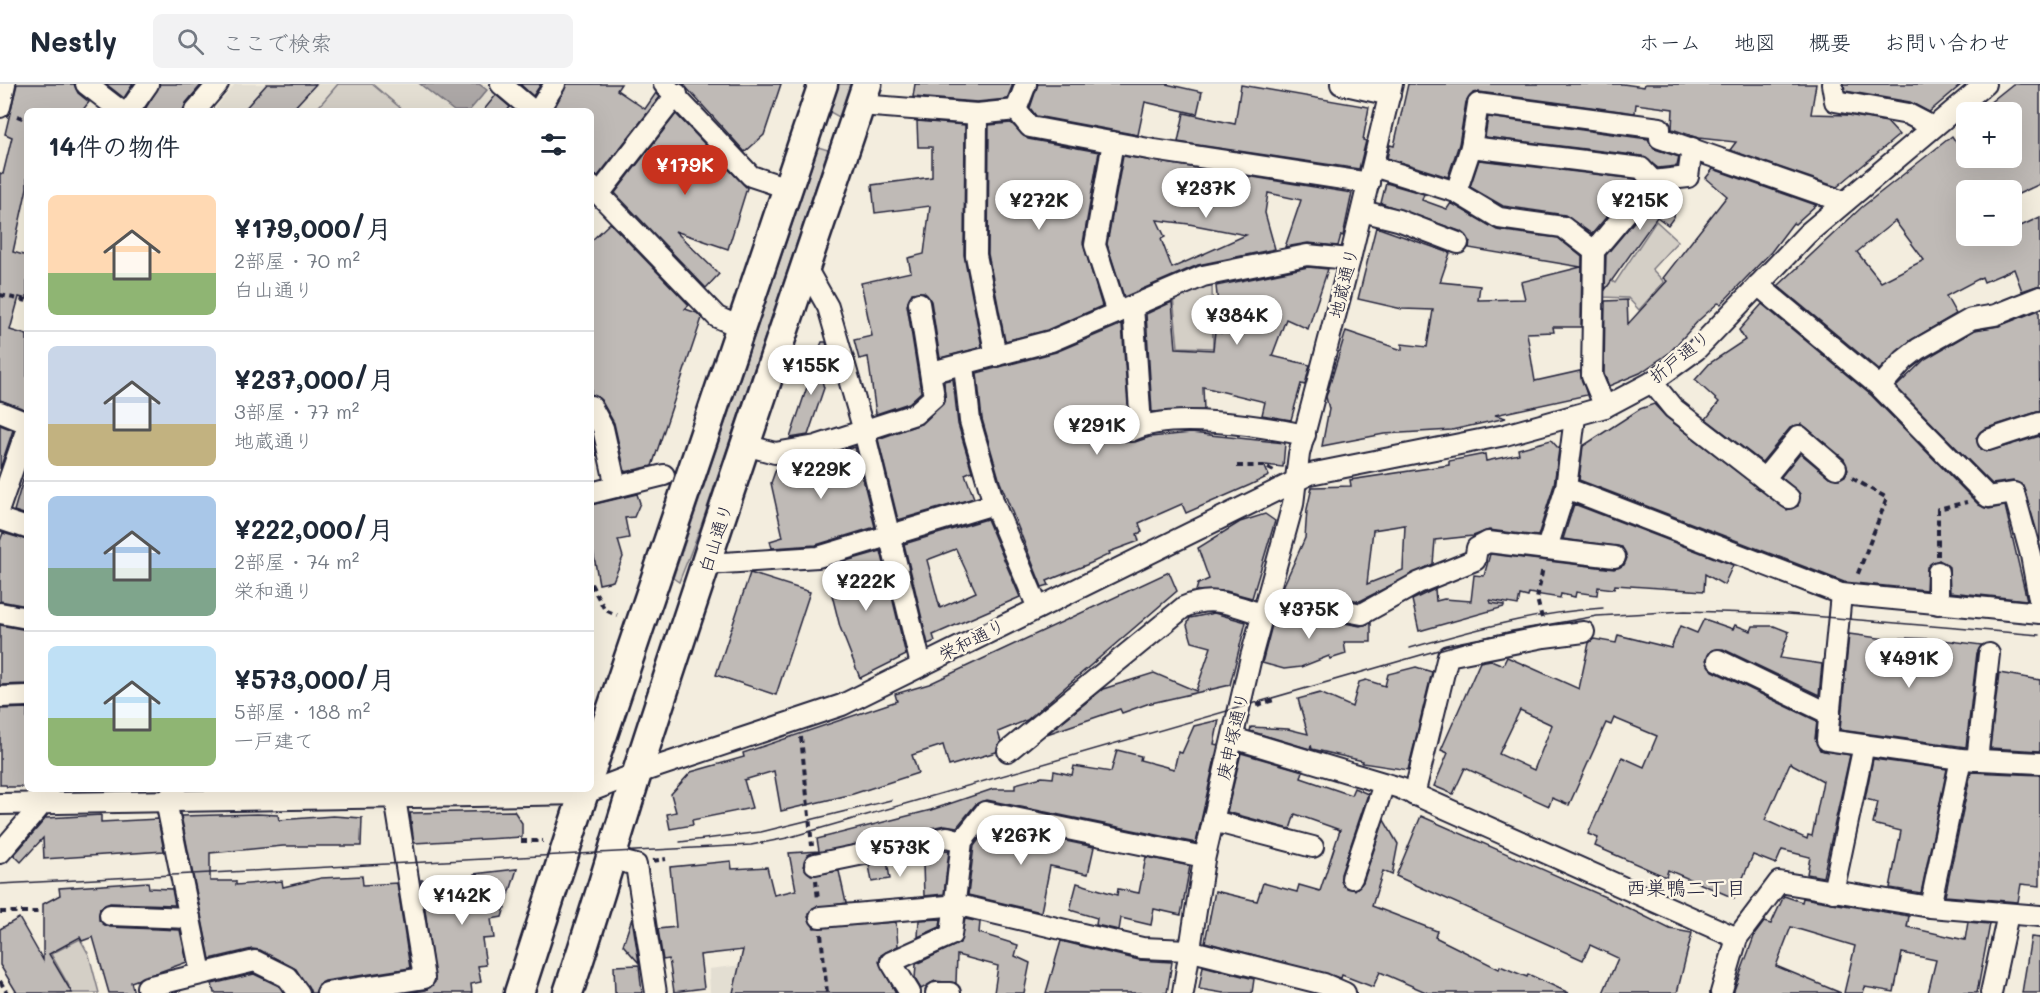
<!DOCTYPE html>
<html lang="ja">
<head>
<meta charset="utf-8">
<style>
	body { margin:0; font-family:Mali,"Klee One",sans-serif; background:#f2f2f3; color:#1f2937; height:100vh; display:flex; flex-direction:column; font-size:22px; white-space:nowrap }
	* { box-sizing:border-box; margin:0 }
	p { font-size:20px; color:#747a83 }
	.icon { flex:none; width:33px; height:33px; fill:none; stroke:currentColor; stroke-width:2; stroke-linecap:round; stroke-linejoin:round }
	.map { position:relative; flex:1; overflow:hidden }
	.drawer { position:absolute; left:24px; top:24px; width:570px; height:684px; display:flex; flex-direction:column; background:#fff; border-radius:9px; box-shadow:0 6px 24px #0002 }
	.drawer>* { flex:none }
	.fabs { position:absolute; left:1956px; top:18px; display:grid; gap:12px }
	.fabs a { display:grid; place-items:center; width:66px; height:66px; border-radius:9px; background:#fff; box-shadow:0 6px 24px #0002; font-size:30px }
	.price { position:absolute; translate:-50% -51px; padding:0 14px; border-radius:21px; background:#fff; color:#222; font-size:20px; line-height:39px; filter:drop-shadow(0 2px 3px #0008) }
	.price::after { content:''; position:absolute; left:50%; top:36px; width:18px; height:14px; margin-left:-9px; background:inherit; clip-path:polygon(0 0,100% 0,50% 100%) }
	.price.active { background:#c8321e; color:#fff }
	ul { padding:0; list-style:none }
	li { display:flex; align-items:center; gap:18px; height:150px; padding:0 24px }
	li+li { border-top:2px solid #e0e1e3 }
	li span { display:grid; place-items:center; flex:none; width:168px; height:120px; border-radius:9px; color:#555 }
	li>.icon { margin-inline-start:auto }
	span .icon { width:72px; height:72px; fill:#fffc; stroke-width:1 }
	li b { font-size:26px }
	h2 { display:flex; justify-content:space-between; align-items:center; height:72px; padding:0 24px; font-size:26px }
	header { display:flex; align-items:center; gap:36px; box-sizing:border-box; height:84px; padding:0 30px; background:#fff; border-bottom:2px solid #e0e1e3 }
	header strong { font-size:28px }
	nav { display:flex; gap:33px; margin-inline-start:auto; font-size:21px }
	.search { width:420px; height:54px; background:#f2f2f3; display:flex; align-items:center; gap:15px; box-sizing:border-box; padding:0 21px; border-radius:9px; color:#747a83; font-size:22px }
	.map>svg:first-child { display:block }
	.built { fill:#e3ded2 }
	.green { fill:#d4cfc6; stroke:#7b7880; stroke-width:1.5 }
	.water { fill:#aca7a6; stroke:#75727b; stroke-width:1.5 }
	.building { fill:#bfbab6; stroke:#22223b; stroke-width:1.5; fill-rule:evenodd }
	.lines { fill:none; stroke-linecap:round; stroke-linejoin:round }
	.minor-casing { stroke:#22223b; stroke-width:24 }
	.highway-casing { stroke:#22223b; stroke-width:33 }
	.path { stroke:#22223b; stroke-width:4; stroke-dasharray:6 4.5; stroke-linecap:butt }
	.minor { stroke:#fcf5e5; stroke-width:20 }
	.highway { stroke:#fcf5e5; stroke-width:28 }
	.tram { stroke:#22223b; stroke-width:1.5 }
	.labels { text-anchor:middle; stroke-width:5; stroke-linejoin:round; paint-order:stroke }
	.street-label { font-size:18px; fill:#22223b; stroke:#fcf5e5 }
	.neighbourhood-label { font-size:20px; fill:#22223b; stroke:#fcf5e5 }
</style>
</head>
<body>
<header>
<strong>Nestly</strong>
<div class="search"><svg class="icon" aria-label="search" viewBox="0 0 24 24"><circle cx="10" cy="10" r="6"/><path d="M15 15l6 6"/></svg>ここで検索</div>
<nav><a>ホーム</a><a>地図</a><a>概要</a><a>お問い合わせ</a></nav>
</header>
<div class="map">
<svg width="2040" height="909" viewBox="0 0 2040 909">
	<rect width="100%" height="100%" fill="#f3edde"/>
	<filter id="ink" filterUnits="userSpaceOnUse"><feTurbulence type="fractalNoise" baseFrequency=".0167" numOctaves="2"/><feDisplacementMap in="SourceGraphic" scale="12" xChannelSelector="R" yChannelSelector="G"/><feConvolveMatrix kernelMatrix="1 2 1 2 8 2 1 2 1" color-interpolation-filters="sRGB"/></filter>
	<g filter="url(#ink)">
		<g class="built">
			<path d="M235,0H493L527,27H213Z"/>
			<path d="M758,879L805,909H710L709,885Z"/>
		</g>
		<g class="green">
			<path d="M338,0H372L404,27H315Z"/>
			<path d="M839,0H850L839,33L830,28Z"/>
			<path d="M818,63L828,66L701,442L679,498L673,494Z"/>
			<path d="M1656,137L1678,157L1652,185L1664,198L1639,226L1628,214L1602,213L1600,190L1615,199Z"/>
			<path d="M1212,199L1213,264L1178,263L1173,213Z"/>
			<path d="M80,855L89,871L99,909H59L69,902L51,870Z"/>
		</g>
		<path class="water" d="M420,0H479L487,6L469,27H454Z"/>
		<g class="building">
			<path d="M17,0H74L78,9L89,18L82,27H27V104L13,168L27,172V215L19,213L10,246L27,251V326L0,316V89L3,90L12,53L5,50Z"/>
			<path d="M106,0H133L124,14Z"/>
			<path d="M160,0H202L186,19L183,27H144Z"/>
			<path d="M267,0H316L291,27H243Z"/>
			<path d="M520,0H541L533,12Z"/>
			<path d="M567,0H621L617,6L645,25L656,9L660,13L598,92L591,90V27H560L555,23Z"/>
			<path d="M683,0H781L764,51L745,68Z"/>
			<path d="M915,0H1013L1007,15L977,18L913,13Z"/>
			<path d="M1038,0H1166L1202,8L1197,30L1145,18L1138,51L1036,32L1030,24Z"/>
			<path d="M1408,0H1623L1644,3L1645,0H1816L1811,30L1848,31L1887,38L1899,51L1837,103L1730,66L1736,58L1698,54L1672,45L1673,25L1636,20L1635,29L1479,8L1473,9L1466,18L1459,60L1448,93L1387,74L1390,61L1394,62Z"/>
			<path d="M1844,0H1962L1929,28L1910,18L1845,7Z"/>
			<path d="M2013,0H2040V100L2012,113V106H1966V152H2012V146L2040,133V201L2022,207L2014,185L1984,198L1982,193L1946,212L1956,230L1911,256L1879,286L1778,202L1862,123L1952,52L1966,74H2012V28H1978ZM1895,137L1924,176L1881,198L1857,168Z"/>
			<path d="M1241,1L1369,23L1363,56L1366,57L1359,85L1178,58L1184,29L1235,40Z"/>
			<path d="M496,11L510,23L507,27H483Z"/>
			<path d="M676,30L747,104L728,165L675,147L719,190L706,204L615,109Z"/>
			<path d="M1488,33L1648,55L1655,65L1679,73L1677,82L1658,84L1642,72L1485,53Z"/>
			<path d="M917,37L965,41L964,171L982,263L940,274L931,217L924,208L912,209L907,221L921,308L909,319L876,330L868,273L859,275L854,256L872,252L861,199L911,188L908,174L924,170L930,122L875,129L872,101L932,93V63H918Z"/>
			<path d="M1011,39L1028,55L1099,68L1083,159L1102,222L1047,246L1005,257L988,170L989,41Z"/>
			<path d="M1123,72L1352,109L1343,152L1341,151L1338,162L1308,159L1285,163L1301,116L1268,109L1265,129L1275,165L1198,181L1124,213L1107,160ZM1157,136L1189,140L1246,151L1172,184L1161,155L1165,153Z"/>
			<path d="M1479,76L1635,95L1637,97L1592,150L1565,131L1503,122L1470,103Z"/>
			<path d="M1713,85L1816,121L1795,140L1793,139L1771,168L1721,220L1718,219L1699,236L1669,269L1640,289L1609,302L1604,290L1605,217L1627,216L1628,240L1667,197L1663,194L1727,112L1706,94Z"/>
			<path d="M1386,99L1424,110L1422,116L1447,125L1451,119L1497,146L1558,154L1582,173L1581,243H1553L1554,248L1527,249L1535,297L1580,287L1587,311L1495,331L1506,334L1452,346L1384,350L1322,362L1329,325L1326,313L1346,247L1402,266V260L1427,263L1433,226L1402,225L1358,215L1376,143L1450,169L1440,198L1480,202L1478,216L1525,215L1521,198L1581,183L1469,164L1470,157L1462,148L1381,119Z"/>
			<path d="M1678,106L1674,133L1668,141L1657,133L1605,206L1606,171L1659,108Z"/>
			<path d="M610,139L689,221L685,225L697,229L702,234L652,382L625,388L614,339L601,316L591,310V157Z"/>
			<path d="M1308,183L1328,185L1308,245L1286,235L1272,272L1310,281L1305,301L1301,300L1291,336L1262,331L1265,318L1203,303L1204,326L1152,328L1146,230L1172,218L1176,264L1213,266L1215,247L1221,249L1216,202Z"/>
			<path d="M1762,220L1872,312L1979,421L1989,425L2005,422L2027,516L1950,508L1949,483L1939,476L1927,483L1926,506L1844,498L1579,396L1583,362L1640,325L1654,320L1666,333L1787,426L1798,422L1800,410L1781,393L1800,369L1829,393L1839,395L1845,392L1848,386L1844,375L1802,340L1790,344L1762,378L1706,335L1719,318L1695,296L1710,279L1745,256L1739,246Z"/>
			<path d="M2039,226L2040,327L1984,345L1976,354L1980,364L1986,368L2040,352V458L2023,401L2013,397L1992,400L1896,303L1925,275L1975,246L1999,242Z"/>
			<path d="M1122,240L1129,335L1119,344L1123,356L1135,358L1150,353L1191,349L1285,359L1283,383L1264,381L1269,392L1250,401L1186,429L1182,420L1139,439L1142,448L1137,450L1139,457L1109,468L1110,470L1091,479L1047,497L1049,501L1042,503L1000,398L982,335L977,289L1056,268Z"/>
			<path d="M822,258H826L831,276L817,279L824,304L808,351L790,354L815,279H813Z"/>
			<path d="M953,295L958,340L972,387L965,390L974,414L898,436L878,355L923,339L945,318L944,297Z"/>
			<path d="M0,341L13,346L0,385Z"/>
			<path d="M591,347L597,371L591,374Z"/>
			<path d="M1551,356L1559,365L1554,401L1538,452L1489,446L1473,452L1435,456L1433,480L1360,517L1283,503L1305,454L1307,425L1312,403L1351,402L1350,396L1449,381V377L1485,370L1486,377L1519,370L1518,365ZM1405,441L1403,486L1367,500L1373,446Z"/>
			<path d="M855,363L875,443L816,461L772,464L770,457L783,453L771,399L776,385L782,380L818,374Z"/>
			<path d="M23,396H27V431L14,427Z"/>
			<path d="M637,410L640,419L634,433L625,434L629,454L618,456L623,473L613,497L599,500L591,456V421Z"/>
			<path d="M1574,420L1733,481L1724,501L1705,490L1704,507L1615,501L1614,505L1598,503L1597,511L1576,508L1575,513L1561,510L1560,514L1529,509L1528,513L1520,511L1518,521L1490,516L1491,519L1504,521V523L1419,547L1412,516L1435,505L1436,517L1444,515L1471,517L1474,491L1484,492L1490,470L1614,485L1624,481L1627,474L1622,463L1563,455Z"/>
			<path d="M1265,430L1275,437L1252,514L1226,507H1196L1198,500L1209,495L1198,464L1240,438Z"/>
			<path d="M987,435L1020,513L933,551L935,557L928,560L904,460ZM956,465L976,508L940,524L927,476Z"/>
			<path d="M3,449L27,456V522L0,517V457Z"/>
			<path d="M881,467L906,571L860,594L840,543L825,483Z"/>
			<path d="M1169,488L1177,507L1027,636L998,648L1001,658L996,668L949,682L943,661L912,671L918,689L853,710L781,727L774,687L744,696L752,724L692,736L693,741L670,745L667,730L676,728L671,710L691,688L744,673L743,669L897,617L895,610L929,600Z"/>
			<path d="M750,489L810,508L776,611L716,591Z"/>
			<path d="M1276,526L1360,542L1371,539V558H1344L1346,570L1330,575L1329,572L1301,583L1284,585L1262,579Z"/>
			<path d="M1214,529L1246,538L1230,601L1147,620L1122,629L1120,625L1047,650L1103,605L1154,589L1196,607L1211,563L1192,558L1187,541L1190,534Z"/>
			<path d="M1704,535L1733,545L1735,541L1751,547L1753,542H1774L1789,548L1780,574L1822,580L1819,611L1723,565L1712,566L1706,576L1713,587L1817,637L1815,655L1820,666L1850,671L1823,793L1807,790L1810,773L1782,766L1776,780L1753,771L1734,814L1668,786L1666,793L1595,762L1598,754L1588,750L1622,673L1644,683L1657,652L1614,634L1611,641L1606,639L1569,721L1552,714L1549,722L1465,684L1453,710L1434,702L1448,669L1441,666L1480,578L1491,576L1503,581L1507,573L1579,605L1589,559L1594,555L1616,559L1618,551L1671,564L1680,542L1697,549ZM1520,626L1552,641L1534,686L1499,670ZM1790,679L1823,697L1812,752L1808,751L1807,755L1765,736Z"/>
			<path d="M0,541L27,546V600L0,601Z"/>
			<path d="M1849,550L1901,557V554L1935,555L1982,561L1977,569L1966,663L1840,646Z"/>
			<path d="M1416,583L1432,588L1408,686L1362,679L1363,677L1312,665L1311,661L1310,665L1250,647L1251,643L1288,645L1308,650L1298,615L1320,609L1352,623L1359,598L1366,596L1385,602L1388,590Z"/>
			<path d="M1999,589L2040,596V667L1990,664Z"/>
			<path d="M27,624L26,703H7L6,701H0V625Z"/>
			<path d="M1219,636L1214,660L1218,661L1196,759L987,716L976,720L957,743L945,741L808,771L803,782L811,791L839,787L846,819L813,824L808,833L814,844L896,838L898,862L881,871L879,878L896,909H733L743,866L700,871L704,904L674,908L669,875L663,876L658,845L676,843L670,783L731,777L732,785L767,783L774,811L796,806L789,769L819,767L817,755L931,726L993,705H1015V700L1042,693L1053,694L1054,687L1072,691L1074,682L1111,688L1117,666L1141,672L1140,676L1174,685L1178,668L1182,669L1194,642Z"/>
			<path d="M1241,669L1303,687L1301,694L1351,711L1354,704L1368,710L1341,790L1343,802L1355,806L1363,798L1384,736L1398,760L1392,791L1383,787L1372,822L1437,847L1435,853L1499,885L1500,882L1527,893L1528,890L1569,909H1428L1380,888L1373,903L1342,891L1341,894L1205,858L1215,807L1257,817L1263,799L1297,808L1299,801L1320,807L1340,746L1295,730L1290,745L1227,728Z"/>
			<path d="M1873,675L1947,685L1921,809L1890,804L1901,747L1873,740L1878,718L1865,715Z"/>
			<path d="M1971,688L2040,691V802L2021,800L2018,818L1945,812Z"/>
			<path d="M514,727L522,739V753L414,759L410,729Z"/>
			<path d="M257,730L278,731L279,736L333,732L362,734L361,762H283L210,769V797H236V801L282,797L283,803L321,794L362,792L363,801L397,799L410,884L325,897L319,900L315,909H311L296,885L260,866L252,865L210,875L181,732Z"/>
			<path d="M101,731V738L158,735L164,767L44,775L43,754L21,778L14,771L46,734Z"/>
			<path d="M1421,732L1612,816L1670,845L1692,849L1677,909H1603L1618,874L1590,861L1583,876L1396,792Z"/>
			<path d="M990,741L1094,763L1088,790L1050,782L1041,828L968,811L974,762Z"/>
			<path d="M949,766L944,810L924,812L923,780H919V771Z"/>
			<path d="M1146,773L1190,782L1181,831L1154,825L1151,841L1121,834L1119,846L1096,841L1097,834L1070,826L1077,799L1117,811L1118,805L1139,809Z"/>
			<path d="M887,777L890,795L872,798L869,781Z"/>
			<path d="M517,785L502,833L491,835L494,854L482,855L486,881L478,882L481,898L471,900L472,909H406L426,906L435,898L421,796L474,794V790Z"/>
			<path d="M148,798L149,804L172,805L175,821L110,819L100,824L99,836L110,843L180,846L187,878L131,898L134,909H109L93,853L82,857L80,853L49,870L72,909H17L0,881V845L19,834L43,876V820L60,811L59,804Z"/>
			<path d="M1784,812L1802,818L1803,814L1909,832L1907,843L1965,856L1968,838L1990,840L1977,909H1928L1936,876L1902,869L1894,908L1865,903L1863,909H1844L1855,862L1791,843L1776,882L1841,909H1733L1755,850L1764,838L1771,840Z"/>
			<path d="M632,834L639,879L623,861Z"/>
			<path d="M941,835L940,843L918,853L919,836Z"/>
			<path d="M965,835L980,838L979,849L1018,861L1015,872L1030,879L1024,909H994L998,882L957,871L956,899L935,897L921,905L915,895L916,880L960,859Z"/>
			<path d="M2031,853L2040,854V909H2022Z"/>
			<path d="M1061,857L1139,876L1172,878L1167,909H1046Z"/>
			<path d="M639,881L642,909H615L614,882Z"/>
			<path d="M1203,882L1254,895L1252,909H1223L1199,905Z"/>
			<path d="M254,890L279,902L284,909H214L212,900Z"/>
		</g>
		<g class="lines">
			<g class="minor-casing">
				<g id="minor">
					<path d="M86,0L121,27"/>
					<path d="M501,0L533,27"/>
					<path d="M664,0L751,92L787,104"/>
					<path d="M1341,0L1390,11"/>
					<path d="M1832,0L1835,17L1908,30L1933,43"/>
					<path d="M860,21L977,30L1016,26L1030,43L1154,66L1369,99"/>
					<path d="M0,23L5,0"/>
					<path d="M1016,26L1026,0"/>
					<path d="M129,27L148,0"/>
					<path d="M195,27L218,0"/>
					<path d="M538,27L555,0"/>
					<path d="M977,30L976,171L996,272"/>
					<path d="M1113,58L1095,161L1117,229"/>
					<path d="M1471,63L1641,84L1653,97"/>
					<path d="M1373,82L1456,108L1499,134L1563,143L1594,167"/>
					<path d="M591,102L717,233L742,244"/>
					<path d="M1456,108L1471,63L1478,20L1660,44V54L1844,118"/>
					<path d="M599,110L677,10"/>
					<path d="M1362,127L1398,136L1458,159"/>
					<path d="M806,184L828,223L864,347L921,581"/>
					<path d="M1758,201L1880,303L1988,413L2014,409L2031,471L2040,520"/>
					<path d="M1133,222L1141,342"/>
					<path d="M964,281L970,337L994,420L1038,524"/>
					<path d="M932,288L1051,257L1203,192L1307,171L1350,175"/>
					<path d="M1652,298L1673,324L1789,414"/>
					<path d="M1880,303L1904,276L1918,265L1971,235L1995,231L2040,213"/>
					<path d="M591,322L603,344L616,403"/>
					<path d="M1605,323L1592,292L1594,167L1653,97L1688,93L1692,64"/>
					<path d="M0,328L27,339"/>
					<path d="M1131,347C1168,327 1263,342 1305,351"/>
					<path d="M1988,356L2040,339"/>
					<path d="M745,361L775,369L816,362L915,330L934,313L919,219"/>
					<path d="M1764,395L1799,352L1836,384"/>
					<path d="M1566,404L1841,510L2040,529"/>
					<path d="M591,409L664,391"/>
					<path d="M0,422L27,344"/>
					<path d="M0,435L27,444"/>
					<path d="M1547,464L1566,404L1575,333"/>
					<path d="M707,480L818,473L994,420"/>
					<path d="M1841,510L1827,656L1961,675L2040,679"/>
					<path d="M1268,512L1362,530L1418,499L1475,476L1477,464L1488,458L1615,473"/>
					<path d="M1938,520V488"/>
					<path d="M0,529L27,534"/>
					<path d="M1718,576L1830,630"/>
					<path d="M0,613L27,612"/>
					<path d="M1233,654L1400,704L1737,854"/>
					<path d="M1008,667L1184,523C1213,510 1236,522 1264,531"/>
					<path d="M1977,676L1989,570"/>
					<path d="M175,707L166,717L201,889"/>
					<path d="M1414,711L1448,572L1544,553L1584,548"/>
					<path d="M0,720L583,710L638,689L842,621L1310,390L1505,351L1605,323L1652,298L1696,266L1807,150L1985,0"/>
					<path d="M1213,737L1313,763"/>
					<path d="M0,769L49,712"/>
					<path d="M612,775L636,781L656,909"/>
					<path d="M815,780L947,753L962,757"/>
					<path d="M1352,794L1384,700"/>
					<path d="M1833,808L1864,661"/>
					<path d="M1930,823L1961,675"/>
					<path d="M110,831L190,834"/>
					<path d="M820,833L959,821L1142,864L1188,866L1324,900L1345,909"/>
					<path d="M149,909L147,903L255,877L287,893L299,909"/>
					<path d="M327,909L424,894L395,714"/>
					<path d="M910,909L891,878L951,851L962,757L985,728L1204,773"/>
					<path d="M936,909H950"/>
					<path d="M1183,909L1204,776L1251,573L1293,420L1299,370L1350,175L1392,0"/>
					<path d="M1721,909L1737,854L1779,798L1930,823L2040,832"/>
					<path d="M1991,909L2008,830"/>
				</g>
			</g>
			<g class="highway-casing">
				<g id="highway">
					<path d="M591,686L823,0"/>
					<path d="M519,909L585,705"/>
					<path d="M568,909C593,836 614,762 637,689C711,458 790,229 867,0"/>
				</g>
			</g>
			<g class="path">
				<path d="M17,32L27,36"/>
				<path d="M0,211L27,217"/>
				<path d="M1237,382H1264L1274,387"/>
				<path d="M1852,394L1887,414L1857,492"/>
				<path d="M1938,472V425L1967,418"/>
				<path d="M591,500L605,526L617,531"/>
				<path d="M1542,534L1537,515L1543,483"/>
				<path d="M1257,621L1277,615"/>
				<path d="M801,653L812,762"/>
				<path d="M521,757H543"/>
				<path d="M653,777L666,775"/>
				<path d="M816,796L818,816"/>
				<path d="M0,828H40"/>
				<path d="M821,850L827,909"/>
				<path d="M0,897L7,909"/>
			</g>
			<use href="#minor" class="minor"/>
			<use href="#highway" class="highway"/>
			<g class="tram">
				<path d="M1410,564C1473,546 1537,528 1603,524"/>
				<path d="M680,758L761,748L891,716"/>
				<path d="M0,800L751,761L787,754L1466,558L1512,547L1597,532L1685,527L1788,530L2040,551"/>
			</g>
		</g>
	</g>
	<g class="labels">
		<g class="street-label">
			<text transform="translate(1344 199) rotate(-76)" y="6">地蔵通り</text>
			<text transform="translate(1680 273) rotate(-39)" y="6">折戸通り</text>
			<text transform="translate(716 454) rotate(-72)" y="6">白山通り</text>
			<text transform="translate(972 556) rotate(-26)" y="6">栄和通り</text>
			<text transform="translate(1233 652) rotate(-77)" y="6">庚申塚通り</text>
		</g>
		<g class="neighbourhood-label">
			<text x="1686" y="811">西巣鴨二丁目</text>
		</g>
	</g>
</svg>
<div class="fabs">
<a>+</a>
<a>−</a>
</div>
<b class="price active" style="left:685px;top:112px">¥179K</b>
<b class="price" style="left:1206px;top:135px">¥237K</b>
<b class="price" style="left:1039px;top:147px">¥272K</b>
<b class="price" style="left:1640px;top:147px">¥215K</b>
<b class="price" style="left:1237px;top:262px">¥384K</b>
<b class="price" style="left:811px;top:312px">¥155K</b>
<b class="price" style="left:1097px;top:372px">¥291K</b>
<b class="price" style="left:821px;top:416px">¥229K</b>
<b class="price" style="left:866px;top:528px">¥222K</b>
<b class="price" style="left:1309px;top:556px">¥375K</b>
<b class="price" style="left:1909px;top:605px">¥491K</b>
<b class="price" style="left:1021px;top:782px">¥267K</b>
<b class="price" style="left:900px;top:794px">¥573K</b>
<b class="price" style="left:462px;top:842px">¥142K</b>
<section class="drawer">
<h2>14件の物件<svg class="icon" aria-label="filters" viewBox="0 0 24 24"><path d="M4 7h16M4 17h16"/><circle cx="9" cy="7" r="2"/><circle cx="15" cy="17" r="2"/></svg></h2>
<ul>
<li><span style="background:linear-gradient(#ffd9b3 65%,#8fb573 0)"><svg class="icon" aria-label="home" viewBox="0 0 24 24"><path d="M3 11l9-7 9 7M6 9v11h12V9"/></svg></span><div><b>¥179,000/月</b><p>2部屋 · 70 m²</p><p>白山通り</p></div></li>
<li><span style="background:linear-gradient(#c9d6e8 65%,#c2b280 0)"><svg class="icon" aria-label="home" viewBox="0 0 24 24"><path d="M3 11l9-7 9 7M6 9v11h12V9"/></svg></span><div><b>¥237,000/月</b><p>3部屋 · 77 m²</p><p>地蔵通り</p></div></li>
<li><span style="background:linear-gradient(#a9c7e8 60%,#7fa58c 0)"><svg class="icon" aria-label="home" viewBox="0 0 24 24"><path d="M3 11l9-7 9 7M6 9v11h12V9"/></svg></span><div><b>¥222,000/月</b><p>2部屋 · 74 m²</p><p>栄和通り</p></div></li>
<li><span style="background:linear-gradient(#bfe0f5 60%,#8fb573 0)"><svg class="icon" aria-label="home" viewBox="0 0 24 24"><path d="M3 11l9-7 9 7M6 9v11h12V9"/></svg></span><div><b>¥573,000/月</b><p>5部屋 · 188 m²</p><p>一戸建て</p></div></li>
</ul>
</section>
</div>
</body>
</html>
